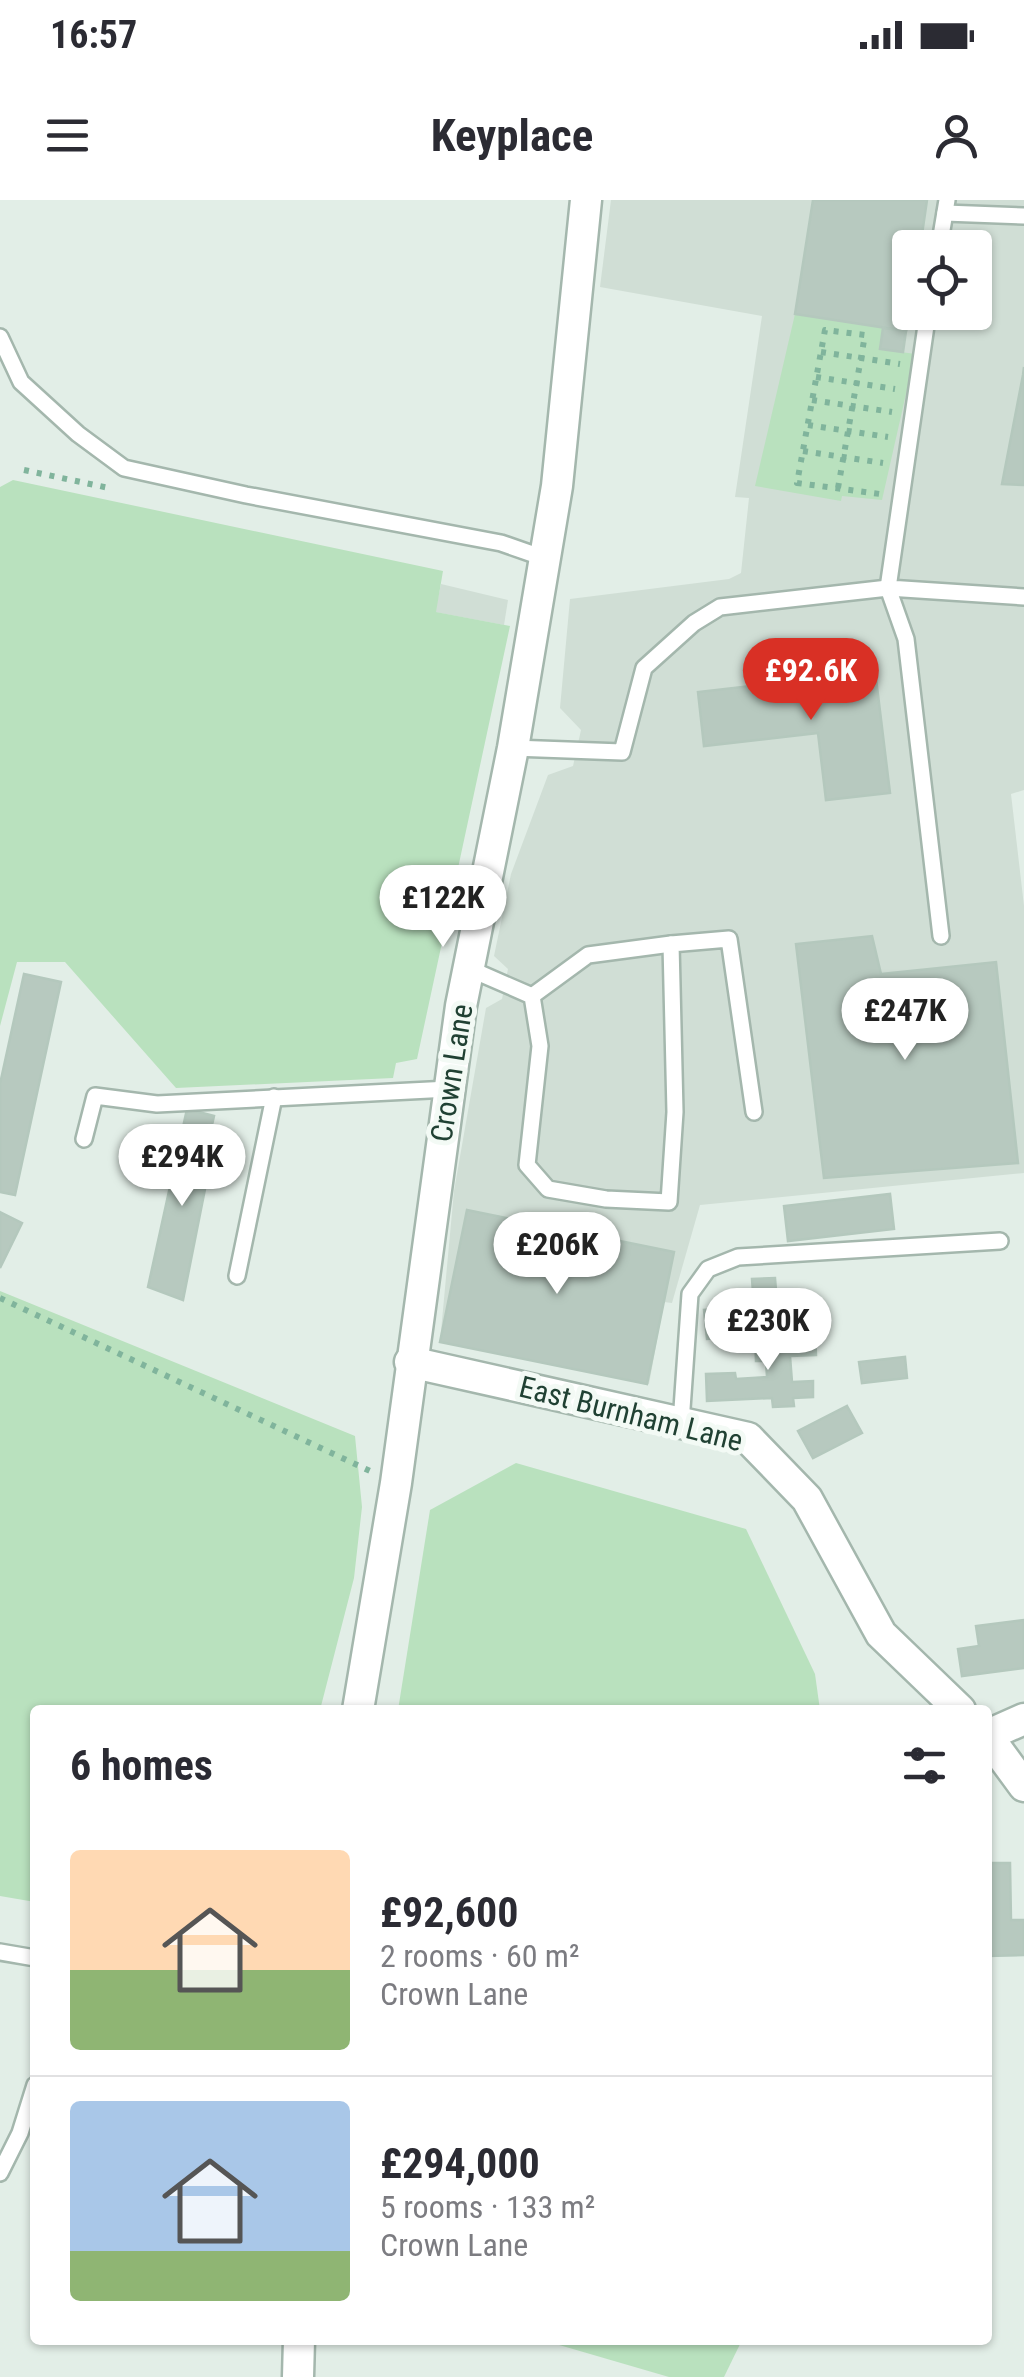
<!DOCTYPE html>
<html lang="en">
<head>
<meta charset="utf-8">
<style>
	body { margin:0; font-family:"Roboto Condensed",sans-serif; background:#f7f7f7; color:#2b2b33; height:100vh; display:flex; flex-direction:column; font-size:38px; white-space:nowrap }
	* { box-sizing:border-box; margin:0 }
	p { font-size:32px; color:#7c7c81 }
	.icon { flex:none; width:55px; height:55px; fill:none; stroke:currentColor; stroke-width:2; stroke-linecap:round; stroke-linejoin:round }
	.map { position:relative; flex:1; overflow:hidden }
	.side { position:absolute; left:30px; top:1505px; width:962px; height:640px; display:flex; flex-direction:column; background:#fff; border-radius:10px; box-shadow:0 2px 8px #0004 }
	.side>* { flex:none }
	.controls { position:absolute; left:892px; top:30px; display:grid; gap:20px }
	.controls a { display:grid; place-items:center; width:100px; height:100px; border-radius:10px; background:#fff; box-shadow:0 2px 8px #0004; font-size:50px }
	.price { position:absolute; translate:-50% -85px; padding:0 22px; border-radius:35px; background:#fff; color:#222; font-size:32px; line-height:65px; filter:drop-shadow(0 2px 5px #0008) }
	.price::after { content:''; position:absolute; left:50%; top:60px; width:30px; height:22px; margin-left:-15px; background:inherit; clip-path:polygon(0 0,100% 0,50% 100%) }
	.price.active { background:#d93025; color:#fff }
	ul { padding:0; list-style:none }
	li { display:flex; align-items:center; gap:30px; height:250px; padding:0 40px }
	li+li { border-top:2px solid #e1e1e2 }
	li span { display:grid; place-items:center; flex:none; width:280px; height:200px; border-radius:10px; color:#555 }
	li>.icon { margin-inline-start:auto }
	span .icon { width:120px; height:120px; fill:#fffc; stroke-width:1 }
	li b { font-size:42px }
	h2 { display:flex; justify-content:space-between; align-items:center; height:120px; padding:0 40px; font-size:42px }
	.status { display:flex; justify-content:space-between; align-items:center; height:70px; padding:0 50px; background:#fff; direction:ltr }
	.status svg { height:28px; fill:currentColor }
	header { display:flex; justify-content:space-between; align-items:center; height:130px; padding:0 40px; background:#fff; font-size:45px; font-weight:700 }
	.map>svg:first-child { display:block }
	.built { fill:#d0ded5; fill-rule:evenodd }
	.green { fill:#b9e1be }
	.building { fill:#b7c9bf; stroke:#b4c8bd; stroke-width:2.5 }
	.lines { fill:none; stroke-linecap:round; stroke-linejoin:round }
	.service-casing { stroke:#a4b7ad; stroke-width:20 }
	.minor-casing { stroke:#a4b7ad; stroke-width:35 }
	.path { stroke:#80b49c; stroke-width:6; stroke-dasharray:5 8; stroke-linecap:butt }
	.service { stroke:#fff; stroke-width:15 }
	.minor { stroke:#fff; stroke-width:30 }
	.labels { text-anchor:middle; stroke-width:10; stroke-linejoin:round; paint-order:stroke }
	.street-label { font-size:30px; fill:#204133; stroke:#f3faf5 }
</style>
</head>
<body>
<div class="status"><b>16:57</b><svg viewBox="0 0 49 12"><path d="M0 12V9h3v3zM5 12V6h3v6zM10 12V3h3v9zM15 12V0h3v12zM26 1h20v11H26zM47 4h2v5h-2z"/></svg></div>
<header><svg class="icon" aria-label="menu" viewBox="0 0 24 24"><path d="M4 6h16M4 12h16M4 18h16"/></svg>Keyplace<svg class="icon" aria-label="person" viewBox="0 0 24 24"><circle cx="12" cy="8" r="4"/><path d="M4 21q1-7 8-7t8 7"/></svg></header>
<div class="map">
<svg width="1024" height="2177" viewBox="0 0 1024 2177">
	<rect width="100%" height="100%" fill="#e2eee7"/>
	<g class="built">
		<path d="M611,0H1024V590L1011,594L1024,706V973L700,1005L672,1103L664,1102L649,1184L440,1142L454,991L486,808L502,799L508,769L494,756L511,674L548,575L573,566L581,530L560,508L570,399L729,379L741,373L749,298L735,297L762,116L600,87ZM910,48H975V112H910Z"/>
		<path d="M441,384L508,400L504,425L435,412Z"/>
	</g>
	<g class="green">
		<path d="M795,114L883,128L880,149L915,154L882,300L842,296L841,301L755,286Z"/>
		<path d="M13,280L443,371L436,412L510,426L417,859L396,863L393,878L176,888L65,762H17L0,826V287Z"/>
		<path d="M0,1091L355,1236L362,1307L354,1378L320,1510H35V1702L0,1696Z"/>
		<path d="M516,1263L746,1329L815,1474L820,1510H398L430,1310Z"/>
		<path d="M542,2140H742L724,2177H669Z"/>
	</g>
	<g class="building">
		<path d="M813,0H927L920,48H910V108L906,131L795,114Z"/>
		<path d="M883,128L906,131L903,152L880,149Z"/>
		<path d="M1024,167V285L1002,284L1023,175Z"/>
		<path d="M874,462L890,593L826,600L818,533L704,546L698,492L811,479L809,470Z"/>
		<path d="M872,736L881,774L996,762L1018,963L824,978L796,744Z"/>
		<path d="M24,774L61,782L15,995L0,992V884Z"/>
		<path d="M187,909L214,916L198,989H205L183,1100L148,1087Z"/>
		<path d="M890,994L894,1029L788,1041L784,1006Z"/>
		<path d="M467,1010L674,1052L647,1184L440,1142Z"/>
		<path d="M0,1012L22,1023L0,1068Z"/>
		<path d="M775,1078L777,1103L807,1101L808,1116L775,1119V1124L757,1125V1135L707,1139L704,1110L754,1106L752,1079Z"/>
		<path d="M815,1133L816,1155L790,1156L792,1182L813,1181V1197L793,1198L794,1206L773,1207L772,1198L707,1201L706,1174L735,1173L736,1179L767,1177L766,1161H756L755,1136Z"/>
		<path d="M905,1157L907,1178L862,1183L859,1162Z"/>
		<path d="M847,1206L862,1233L813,1258L798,1231Z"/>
		<path d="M1024,1420V1468L962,1476L958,1449L979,1446L976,1426Z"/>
		<path d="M988,1663H1010L1011,1720H1024V1755L988,1756Z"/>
	</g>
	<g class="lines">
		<g class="service-casing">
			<g id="service">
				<path d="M945,13L1024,16"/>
				<path d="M939,48L947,0"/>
				<path d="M928,112L888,388L1024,397"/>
				<path d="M0,137L21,182L78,234L124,268L246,295L501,343L544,358"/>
				<path d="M513,548L622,552L644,468L694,423L720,407L888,388L906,439L941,736"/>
				<path d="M470,769L532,796L540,846L527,965L548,989L606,999L669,1002L675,912L671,744L729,739L754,912"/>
				<path d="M532,796L588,755L671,744"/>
				<path d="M84,939L95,896L157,904L449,889"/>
				<path d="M237,1076L274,897"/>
				<path d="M681,1223L690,1094L708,1069L738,1057L1000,1041"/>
				<path d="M0,1752L35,1758"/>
				<path d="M0,1973L20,1933L35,1885"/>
			</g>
		</g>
		<g class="minor-casing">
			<g id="minor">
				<path d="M410,1162L748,1238L807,1299L881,1434L960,1510"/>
				<path d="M358,1510L396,1283L461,806L513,548L557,286L586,0"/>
				<path d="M988,1535L1024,1519"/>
				<path d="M988,1537L1024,1586"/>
				<path d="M298,2177L299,2140"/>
			</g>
		</g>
		<g class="path">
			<path d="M821,152L900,164"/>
			<path d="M816,177L895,189"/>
			<path d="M812,200L892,212"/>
			<path d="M808,225L888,237"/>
			<path d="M803,251L883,263"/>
			<path d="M24,270L109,288"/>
			<path d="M838,288L865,135L825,130L797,283L880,294"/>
			<path d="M0,1098L370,1271"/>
		</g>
		<use href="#service" class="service"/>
		<use href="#minor" class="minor"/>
	</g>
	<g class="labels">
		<g class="street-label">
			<text transform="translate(452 873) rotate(-81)" y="10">Crown Lane</text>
			<text transform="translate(631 1214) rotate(14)" y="10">East Burnham Lane</text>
		</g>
	</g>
</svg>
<div class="controls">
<a><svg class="icon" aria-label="locate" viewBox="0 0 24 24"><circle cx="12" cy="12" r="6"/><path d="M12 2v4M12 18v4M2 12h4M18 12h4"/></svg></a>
</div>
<b class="price active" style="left:811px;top:523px">£92.6K</b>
<b class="price" style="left:443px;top:750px">£122K</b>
<b class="price" style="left:905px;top:863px">£247K</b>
<b class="price" style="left:182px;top:1009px">£294K</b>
<b class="price" style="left:557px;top:1097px">£206K</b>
<b class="price" style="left:768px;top:1173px">£230K</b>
<section class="side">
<h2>6 homes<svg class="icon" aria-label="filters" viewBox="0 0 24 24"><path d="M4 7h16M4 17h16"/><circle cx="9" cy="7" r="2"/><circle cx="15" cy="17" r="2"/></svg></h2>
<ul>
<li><span style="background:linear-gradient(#ffd9b3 60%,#8fb573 0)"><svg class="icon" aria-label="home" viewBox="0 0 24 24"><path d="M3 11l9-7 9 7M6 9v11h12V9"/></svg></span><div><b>£92,600</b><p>2 rooms · 60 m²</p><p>Crown Lane</p></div></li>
<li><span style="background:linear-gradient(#a9c7e8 75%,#8fb573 0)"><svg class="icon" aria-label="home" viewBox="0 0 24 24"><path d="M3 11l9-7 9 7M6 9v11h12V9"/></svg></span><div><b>£294,000</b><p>5 rooms · 133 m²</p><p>Crown Lane</p></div></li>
</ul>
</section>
</div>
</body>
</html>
